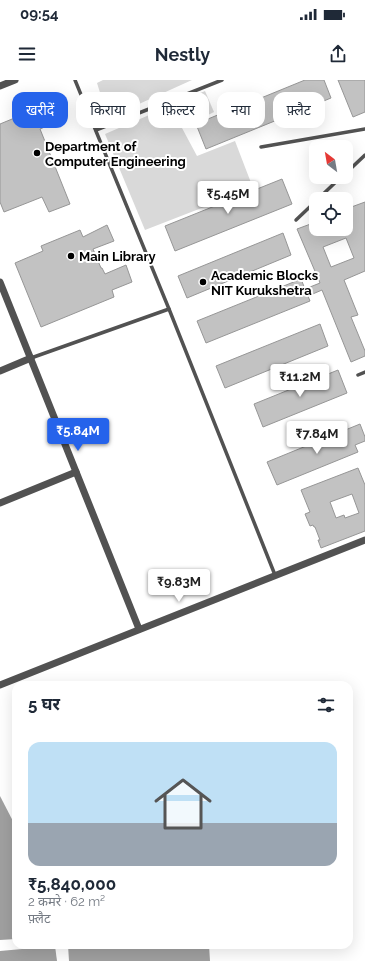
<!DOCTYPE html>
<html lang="hi">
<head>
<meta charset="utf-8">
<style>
	body { margin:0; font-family:Raleway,"Noto Sans Devanagari",sans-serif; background:#f6f6f7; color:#1f2937; height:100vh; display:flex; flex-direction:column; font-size:15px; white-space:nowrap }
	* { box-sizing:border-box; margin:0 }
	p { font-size:13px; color:#747a83 }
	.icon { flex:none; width:22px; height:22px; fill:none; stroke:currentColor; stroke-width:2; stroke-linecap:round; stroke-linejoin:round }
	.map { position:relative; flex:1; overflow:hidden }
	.panel { position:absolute; left:12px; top:601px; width:341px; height:268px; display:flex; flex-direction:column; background:#fff; border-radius:12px; box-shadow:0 4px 16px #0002 }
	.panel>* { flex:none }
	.hud { position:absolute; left:12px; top:12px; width:341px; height:36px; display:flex; gap:8px }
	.needle { width:26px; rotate:329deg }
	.controls { position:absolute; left:309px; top:60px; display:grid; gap:8px }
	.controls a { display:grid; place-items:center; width:44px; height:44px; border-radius:8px; background:#fff; box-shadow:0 4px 16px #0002; font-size:20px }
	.price { position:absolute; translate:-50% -34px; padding:0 9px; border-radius:4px; background:#fff; color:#222; font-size:13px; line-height:26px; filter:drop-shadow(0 1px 2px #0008) }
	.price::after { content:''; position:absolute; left:50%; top:24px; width:12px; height:9px; margin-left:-6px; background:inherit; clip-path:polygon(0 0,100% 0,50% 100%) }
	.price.current { background:#2563eb; color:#fff }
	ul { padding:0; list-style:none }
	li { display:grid; align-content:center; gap:8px; height:212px; padding:0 16px }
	li span { display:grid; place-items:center; height:124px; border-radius:12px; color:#555 }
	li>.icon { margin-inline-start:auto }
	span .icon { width:72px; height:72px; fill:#fffc; stroke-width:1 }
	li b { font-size:17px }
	h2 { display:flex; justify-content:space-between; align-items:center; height:48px; padding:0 16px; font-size:17px }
	.chip { padding:0 14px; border-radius:12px; background:#fff; box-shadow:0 4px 16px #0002; font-size:14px; line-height:36px }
	.chip.current { background:#2563eb; color:#fff }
	.status { display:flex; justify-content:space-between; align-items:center; height:28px; padding:0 20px; background:#fff; direction:ltr }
	.status svg { height:11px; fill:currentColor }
	header { display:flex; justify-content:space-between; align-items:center; height:52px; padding:0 16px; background:#fff; font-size:18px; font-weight:700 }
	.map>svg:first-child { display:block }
	.green { fill:#d9d9d9 }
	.water { fill:#a0a0a0 }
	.building { fill:#c2c2c2; stroke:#969696; fill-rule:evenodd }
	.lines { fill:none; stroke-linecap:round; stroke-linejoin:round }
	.lane { stroke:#525252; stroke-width:3.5 }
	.street { stroke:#525252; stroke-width:7 }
	.poi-dot { fill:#000; stroke:#fff; stroke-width:1.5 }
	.labels { text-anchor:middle; stroke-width:4; stroke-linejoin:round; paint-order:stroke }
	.poi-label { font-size:13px; font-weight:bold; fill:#000; stroke:#fff; text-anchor:start }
</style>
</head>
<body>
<div class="status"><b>09:54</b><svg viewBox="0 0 49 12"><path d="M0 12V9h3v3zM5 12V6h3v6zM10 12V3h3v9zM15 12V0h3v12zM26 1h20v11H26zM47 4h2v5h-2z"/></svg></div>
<header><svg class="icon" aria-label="menu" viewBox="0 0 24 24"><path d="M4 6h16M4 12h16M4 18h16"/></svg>Nestly<svg class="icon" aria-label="share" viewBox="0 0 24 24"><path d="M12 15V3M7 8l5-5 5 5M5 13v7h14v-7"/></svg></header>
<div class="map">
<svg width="365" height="881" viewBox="0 0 365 881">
	<rect width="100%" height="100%" fill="#fff"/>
	<g class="green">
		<path d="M103,0H192L108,38L97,3Z"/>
		<path d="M205,11L214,32L182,48L197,76L235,61L253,108L145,150L105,54Z"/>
	</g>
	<g class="water">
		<path d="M0,716L16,747V859L0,860Z"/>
		<path d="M68,865H209L210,881H69Z"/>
		<path d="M55,866L57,881H0V871Z"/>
	</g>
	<g class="building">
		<path d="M305,0H324L331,18L206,69L196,44L232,29L229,22L241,18L244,25Z"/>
		<path d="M338,0H365V32L353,37Z"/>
		<path d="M51,23L59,41L40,49L70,124L49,132L42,117L4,132L0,122V44Z"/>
		<path d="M282,99L292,124L175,171L165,146Z"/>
		<path d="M365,122V191L344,200L358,235L351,237L365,271V276L351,282L322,210L308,216L310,221L206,263L197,241L301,199L305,209L320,203L297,149L316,142V149H346V129ZM346,158L354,178L331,187L323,167Z"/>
		<path d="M107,145L114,161L93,169L101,188H102L105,194L126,185L132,202L112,210L114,217L41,247L15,183L43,171L41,166L80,150L83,157Z"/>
		<path d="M283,153L291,175L187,218L178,196Z"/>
		<path d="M320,244L328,266L225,308L216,286Z"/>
		<path d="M338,290L347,313L263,347L254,324Z"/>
		<path d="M360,344L365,357V361L355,365L358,372L277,405L267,382Z"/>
		<path d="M358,388L365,405V451L321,468L318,460H320L315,447H314L313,445L310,446L305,434L310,432L301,410ZM352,414L359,433L345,438L344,435L336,438L330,422Z"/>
	</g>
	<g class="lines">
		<g class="lane">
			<path d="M75,0L169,229L275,495"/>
			<path d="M96,50L222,0"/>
			<path d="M261,67L365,49"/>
			<path d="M346,93L365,75"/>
			<path d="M318,119L341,97"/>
			<path d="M296,140L316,121"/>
			<path d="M31,278L169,229"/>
			<path d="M358,295L365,292"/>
		</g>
		<g class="street">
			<path d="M0,6L15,0"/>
			<path d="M0,202L139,549"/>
			<path d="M0,291L31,278"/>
			<path d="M0,423L76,392"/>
			<path d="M0,605L365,460"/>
		</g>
	</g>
	<g class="poi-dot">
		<circle cx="37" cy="73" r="4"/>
		<circle cx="71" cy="176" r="4"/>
		<circle cx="203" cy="202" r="4"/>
	</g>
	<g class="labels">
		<g class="poi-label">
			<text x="45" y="71">Department of<tspan x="45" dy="15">Computer Engineering</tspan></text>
			<text x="79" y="181">Main Library</text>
			<text x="211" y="200">Academic Blocks<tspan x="211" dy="15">NIT Kurukshetra</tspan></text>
		</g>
	</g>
</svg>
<div class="controls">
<a><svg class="needle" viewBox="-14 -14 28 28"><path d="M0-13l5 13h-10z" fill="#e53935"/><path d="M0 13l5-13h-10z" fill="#747a83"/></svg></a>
<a><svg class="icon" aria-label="locate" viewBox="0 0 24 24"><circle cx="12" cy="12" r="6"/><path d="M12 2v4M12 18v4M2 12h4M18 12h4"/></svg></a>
</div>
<b class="price" style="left:228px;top:135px">₹5.45M</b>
<b class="price" style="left:300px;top:318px">₹11.2M</b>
<b class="price current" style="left:78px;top:372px">₹5.84M</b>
<b class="price" style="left:317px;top:375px">₹7.84M</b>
<b class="price" style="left:179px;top:523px">₹9.83M</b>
<div class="hud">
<a class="chip current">खरीदें</a>
<a class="chip">किराया</a>
<a class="chip">फ़िल्टर</a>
<a class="chip">नया</a>
<a class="chip">फ़्लैट</a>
</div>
<section class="panel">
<h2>5 घर<svg class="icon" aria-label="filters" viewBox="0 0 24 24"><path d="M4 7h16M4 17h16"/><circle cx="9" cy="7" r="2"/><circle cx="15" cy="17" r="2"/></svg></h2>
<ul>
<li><span style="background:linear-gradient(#bfe0f5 65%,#9aa5b1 0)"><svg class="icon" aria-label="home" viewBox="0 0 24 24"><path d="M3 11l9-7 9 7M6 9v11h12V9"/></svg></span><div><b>₹5,840,000</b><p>2 कमरे · 62 m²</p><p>फ़्लैट</p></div></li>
</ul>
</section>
</div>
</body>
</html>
